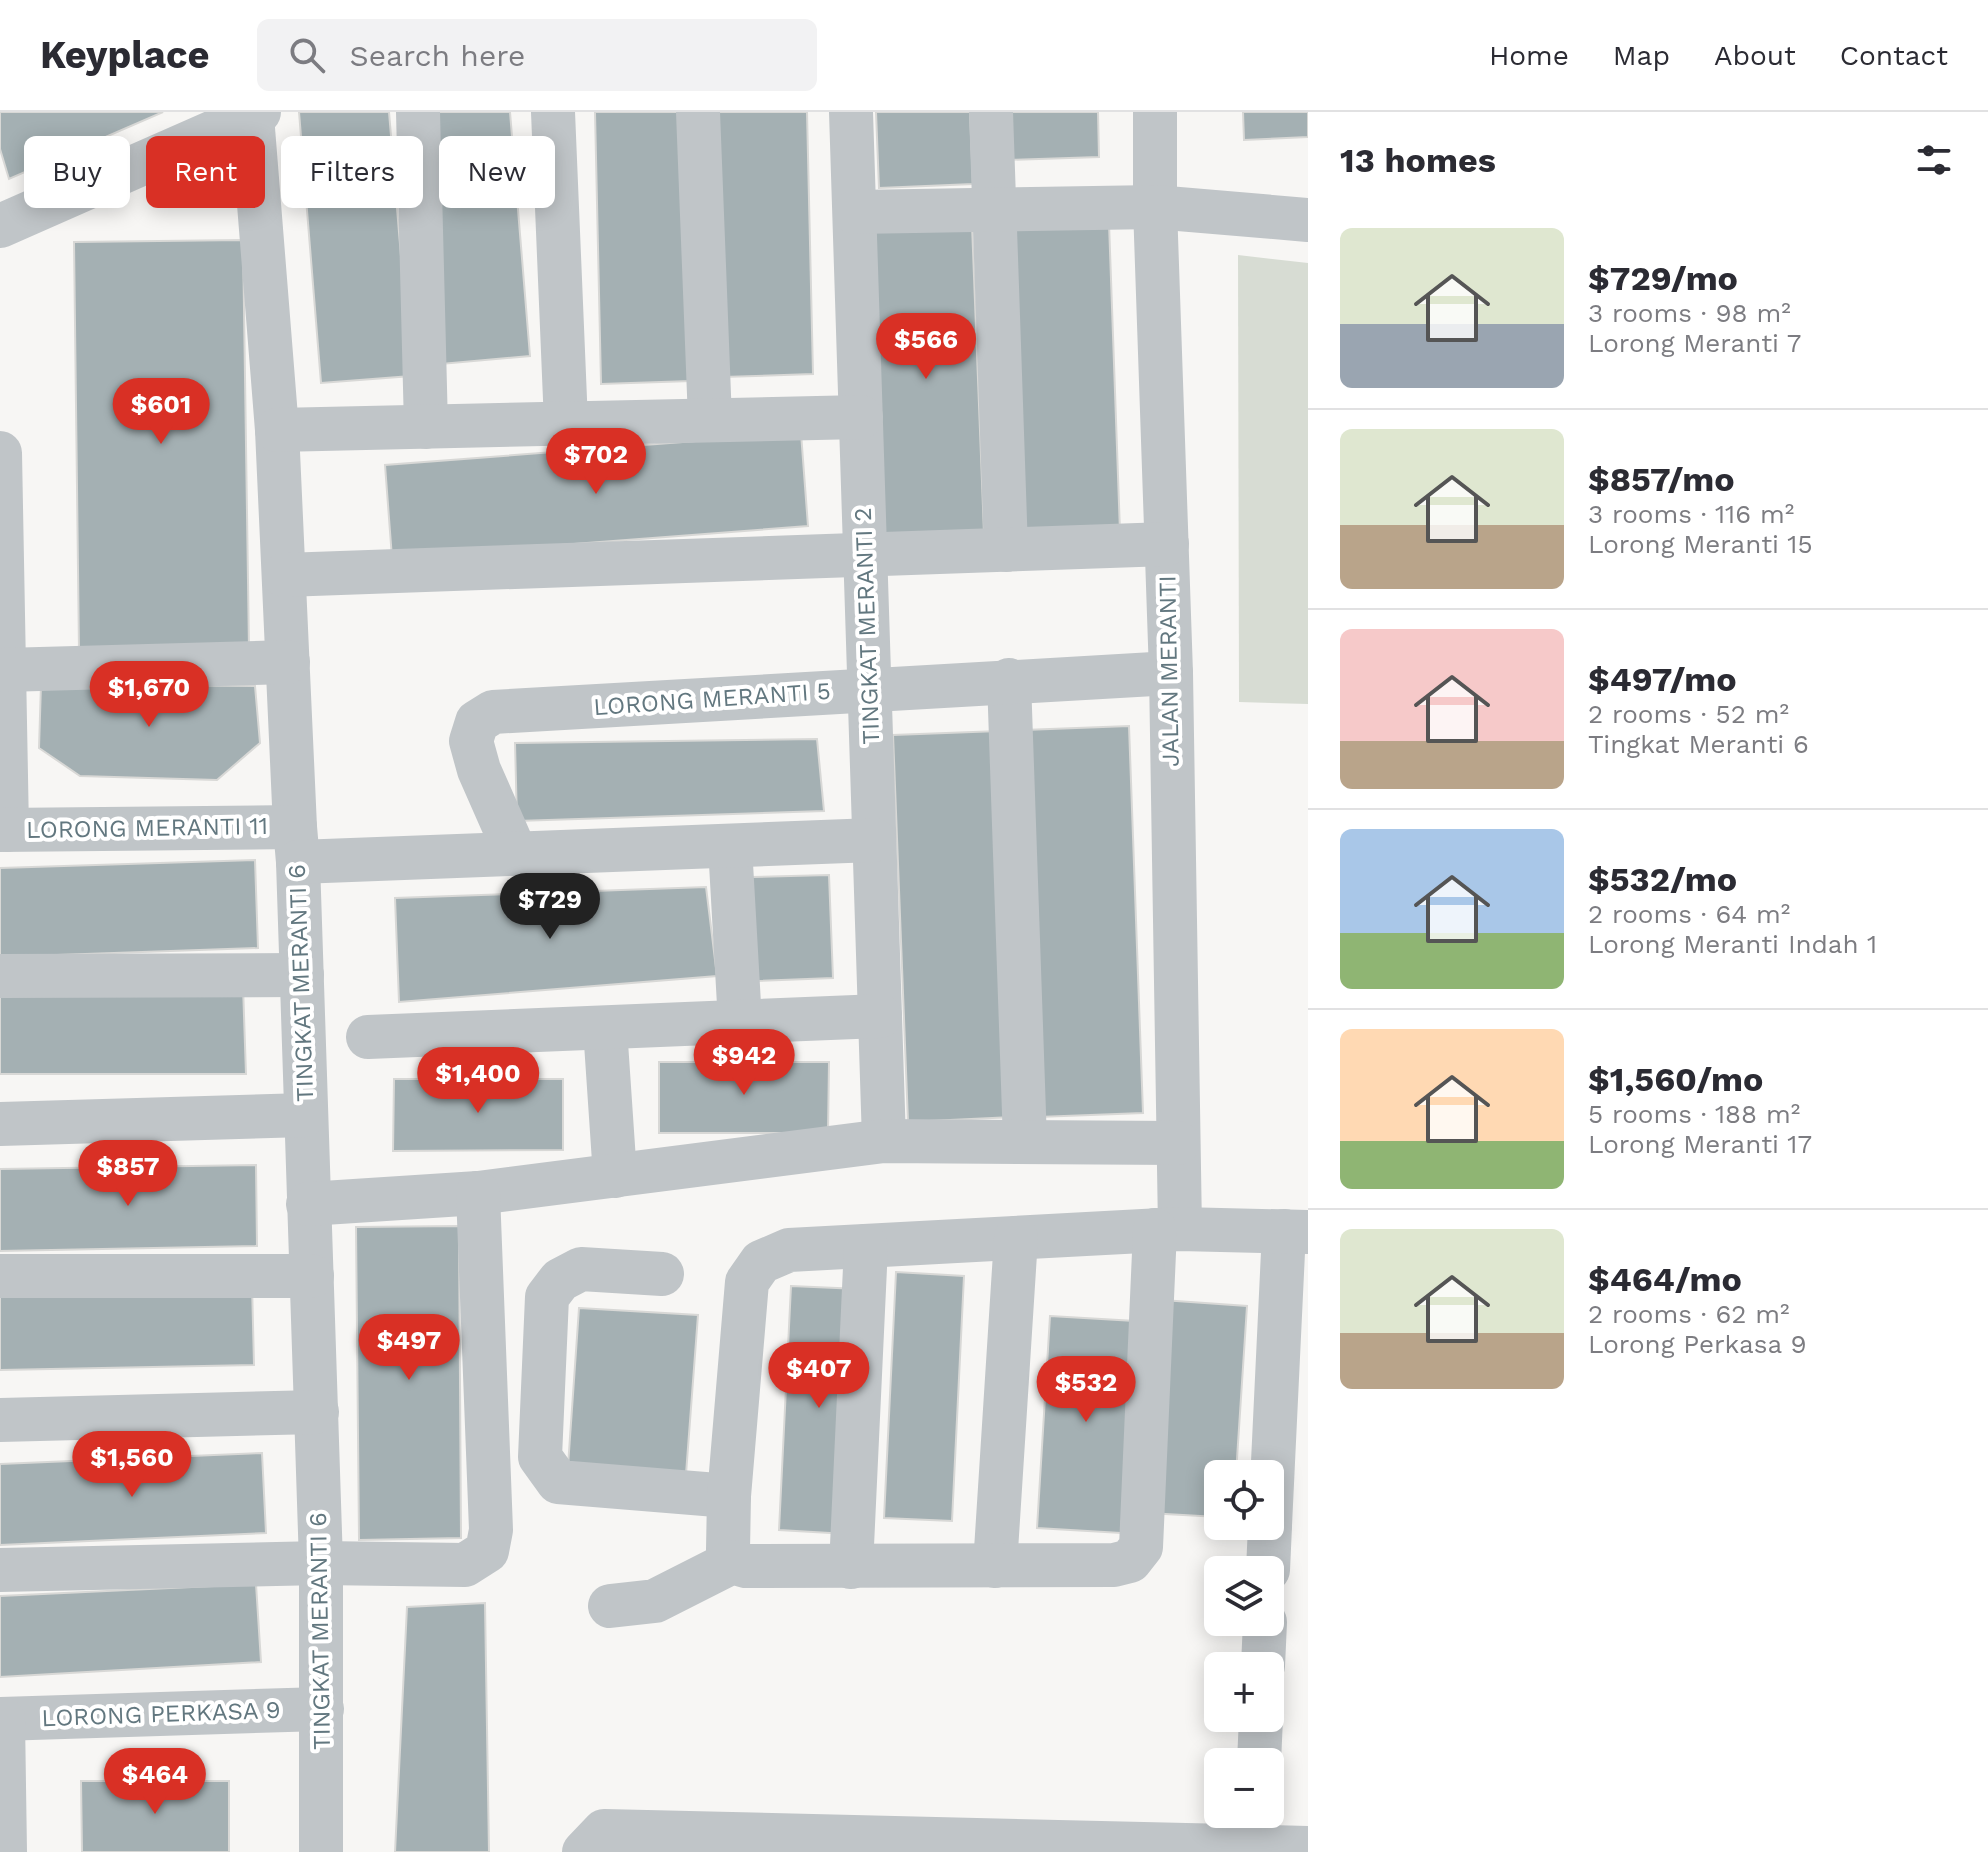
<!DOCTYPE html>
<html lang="en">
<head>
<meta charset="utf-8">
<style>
	body { margin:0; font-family:"Work Sans",sans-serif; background:#f2f2f3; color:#2b2b33; height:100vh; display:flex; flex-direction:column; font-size:30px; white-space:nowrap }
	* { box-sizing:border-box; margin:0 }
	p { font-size:26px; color:#7c7c81 }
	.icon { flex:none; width:44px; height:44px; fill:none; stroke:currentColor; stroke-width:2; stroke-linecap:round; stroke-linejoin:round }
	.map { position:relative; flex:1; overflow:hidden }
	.side { display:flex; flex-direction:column; background:#fff; width:680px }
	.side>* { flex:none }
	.top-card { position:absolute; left:24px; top:24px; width:760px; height:72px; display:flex; gap:16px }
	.tools { position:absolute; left:1204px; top:1348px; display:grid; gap:16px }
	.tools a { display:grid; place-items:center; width:80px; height:80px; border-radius:12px; background:#fff; box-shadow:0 4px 20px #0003; font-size:40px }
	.price { position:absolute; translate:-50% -68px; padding:0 18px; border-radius:28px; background:#d93025; color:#fff; font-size:26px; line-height:52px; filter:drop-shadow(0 2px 4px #0008) }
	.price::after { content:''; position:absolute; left:50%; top:48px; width:24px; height:18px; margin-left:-12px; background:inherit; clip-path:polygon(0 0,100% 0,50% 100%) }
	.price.current { background:#222; color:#fff }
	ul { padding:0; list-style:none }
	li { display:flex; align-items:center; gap:24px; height:200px; padding:0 32px }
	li+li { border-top:2px solid #e1e1e2 }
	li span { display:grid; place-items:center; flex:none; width:224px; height:160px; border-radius:12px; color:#555 }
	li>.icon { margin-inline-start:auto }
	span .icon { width:96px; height:96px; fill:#fffc; stroke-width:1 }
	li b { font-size:34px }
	h2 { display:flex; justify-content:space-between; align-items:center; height:96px; padding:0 32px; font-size:34px }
	.chip { padding:0 28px; border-radius:12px; background:#fff; box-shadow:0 4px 20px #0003; font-size:28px; line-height:72px }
	.chip.current { background:#d93025; color:#fff }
	header { display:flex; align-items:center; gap:48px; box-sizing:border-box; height:112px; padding:0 40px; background:#fff; border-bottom:2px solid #e1e1e2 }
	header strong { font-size:38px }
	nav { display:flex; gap:44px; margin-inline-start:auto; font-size:28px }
	.search { width:560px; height:72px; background:#f2f2f3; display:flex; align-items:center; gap:20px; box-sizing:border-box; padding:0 28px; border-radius:12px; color:#7c7c81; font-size:30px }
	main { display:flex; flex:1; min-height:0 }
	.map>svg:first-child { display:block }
	.green { fill:#d7dcd3 }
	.building { fill:#a4b0b3; stroke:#d8d8d6; stroke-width:2 }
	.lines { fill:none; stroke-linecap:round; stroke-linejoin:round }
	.minor { stroke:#c0c5c8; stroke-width:44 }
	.labels { text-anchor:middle; stroke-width:8; stroke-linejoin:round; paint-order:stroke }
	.street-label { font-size:24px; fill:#62777f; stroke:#fff }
</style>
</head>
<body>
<header>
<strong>Keyplace</strong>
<div class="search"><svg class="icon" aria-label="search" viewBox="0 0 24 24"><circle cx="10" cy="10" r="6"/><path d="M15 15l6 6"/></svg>Search here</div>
<nav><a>Home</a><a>Map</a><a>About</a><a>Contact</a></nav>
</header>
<main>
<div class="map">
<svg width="1308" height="1740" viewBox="0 0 1308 1740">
	<rect width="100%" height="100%" fill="#f7f6f4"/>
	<path class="green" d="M1238,143L1308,151V592L1239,590Z"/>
	<g class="building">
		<path d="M0,0H163L9,67L0,37Z"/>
		<path d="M299,0H389L411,264L321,271Z"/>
		<path d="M420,0H510L530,244L441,252Z"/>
		<path d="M595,0H685L691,269L601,272Z"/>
		<path d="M716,0H807L813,262L723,265Z"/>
		<path d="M876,0H970L973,72L879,76Z"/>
		<path d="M1004,0H1098L1099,45L1005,48Z"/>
		<path d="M1243,0H1308V25L1244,28Z"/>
		<path d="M1109,111L1120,420L1017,423L1005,115Z"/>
		<path d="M972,113L984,421L881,425L869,116Z"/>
		<path d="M243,128L249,537L79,539L74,130Z"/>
		<path d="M801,321L808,414L392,446L385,353Z"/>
		<path d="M41,572L255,574L260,631L217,668L80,664L39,636Z"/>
		<path d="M1129,614L1143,1001L1038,1005L1024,618Z"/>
		<path d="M999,619L1013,1005L908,1010L893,623Z"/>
		<path d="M817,627L824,699L517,709L515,631Z"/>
		<path d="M255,748L258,836L0,845V756Z"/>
		<path d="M829,763L833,866L755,869L752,765Z"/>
		<path d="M706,775L717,864L399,890L395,786Z"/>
		<path d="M243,874L246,962H0V881Z"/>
		<path d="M659,950H829L828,1021H659Z"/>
		<path d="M394,967H563V1038L393,1039Z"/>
		<path d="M256,1053L257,1134L0,1139V1057Z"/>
		<path d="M459,1114L461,1426L359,1428L356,1115Z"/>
		<path d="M896,1160L964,1164L952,1409L884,1406Z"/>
		<path d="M252,1172L254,1253L0,1258V1176Z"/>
		<path d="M791,1174L859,1177L847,1422L779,1418Z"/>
		<path d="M1162,1188L1247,1194L1236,1362H1218V1405L1148,1401Z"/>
		<path d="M579,1196L698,1203L686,1362L568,1354Z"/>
		<path d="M1050,1204L1135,1209L1121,1421L1037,1416Z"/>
		<path d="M262,1341L266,1421L0,1433V1352Z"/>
		<path d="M256,1472L261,1550L0,1565V1484Z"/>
		<path d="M485,1491L489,1740H395L407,1495Z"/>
		<path d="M81,1669H229V1740H82Z"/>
	</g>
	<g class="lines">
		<g class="minor">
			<path d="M418,0L426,315"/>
			<path d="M553,0L566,311"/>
			<path d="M698,0L710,308"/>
			<path d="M851,0L884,1029"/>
			<path d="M991,0L1006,438"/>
			<path d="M1155,0V95L1171,561L1180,1117"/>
			<path d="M252,4L277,318L295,715L298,750L321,1451V1740"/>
			<path d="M855,100L1155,95L1308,108"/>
			<path d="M0,114L259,0"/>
			<path d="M277,318L861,305"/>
			<path d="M0,341L7,718"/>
			<path d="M284,463L1167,432"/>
			<path d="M4,558L288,550"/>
			<path d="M1009,568L1025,1030"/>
			<path d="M0,718L295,715"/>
			<path d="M730,734L740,910"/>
			<path d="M516,742L479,658L471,629L477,610L493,600L1171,561"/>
			<path d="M298,750L874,728"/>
			<path d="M0,864L302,863"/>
			<path d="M605,916L615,1064"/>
			<path d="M368,925L880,904"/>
			<path d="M0,1012L305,1003"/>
			<path d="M308,1092L478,1081L884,1029L1178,1031"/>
			<path d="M662,1162L581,1157L560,1168L547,1185L540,1345L558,1370L729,1384"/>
			<path d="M0,1164H312"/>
			<path d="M0,1308L317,1300"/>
			<path d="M1270,1413L1284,1119"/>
			<path d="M732,1450L728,1438L729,1384L747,1170L761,1150L789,1138L1180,1117L1308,1120"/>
			<path d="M995,1454L1016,1126"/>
			<path d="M851,1455L866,1134"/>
			<path d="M0,1458L321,1451L465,1453L487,1439L491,1418L478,1081"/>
			<path d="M1268,1458L1270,1414"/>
			<path d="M610,1494L655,1489L732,1450L746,1454L1114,1453L1130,1449L1141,1435L1155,1118"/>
			<path d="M1263,1554L1265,1510"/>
			<path d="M0,1607L322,1597"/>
			<path d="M3,1607L5,1740"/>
			<path d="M1259,1650L1261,1606"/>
			<path d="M584,1740L604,1719L1308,1736"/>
		</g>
	</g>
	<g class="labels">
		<g class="street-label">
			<text transform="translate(867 514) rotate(-92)" y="8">TINGKAT MERANTI 2</text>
			<text transform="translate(1169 559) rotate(-91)" y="8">JALAN MERANTI</text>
			<text transform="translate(712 587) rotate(-4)" y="8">LORONG MERANTI 5</text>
			<text transform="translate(147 716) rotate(-1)" y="8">LORONG MERANTI 11</text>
			<text transform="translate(301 871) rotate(-92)" y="8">TINGKAT MERANTI 6</text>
			<text transform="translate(320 1519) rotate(-91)" y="8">TINGKAT MERANTI 6</text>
			<text transform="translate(161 1602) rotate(-2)" y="8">LORONG PERKASA 9</text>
		</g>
	</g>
</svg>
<div class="tools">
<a><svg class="icon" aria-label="locate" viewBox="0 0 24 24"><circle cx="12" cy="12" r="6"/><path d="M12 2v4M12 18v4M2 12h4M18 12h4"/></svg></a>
<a><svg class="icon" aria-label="layers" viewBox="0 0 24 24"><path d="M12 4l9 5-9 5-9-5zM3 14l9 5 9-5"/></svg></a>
<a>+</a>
<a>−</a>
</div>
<b class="price" style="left:926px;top:269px">$566</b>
<b class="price" style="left:161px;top:334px">$601</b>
<b class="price" style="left:596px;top:384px">$702</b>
<b class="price" style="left:149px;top:617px">$1,670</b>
<b class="price current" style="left:550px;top:829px">$729</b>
<b class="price" style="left:744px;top:985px">$942</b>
<b class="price" style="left:478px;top:1003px">$1,400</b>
<b class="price" style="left:128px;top:1096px">$857</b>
<b class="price" style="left:409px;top:1270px">$497</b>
<b class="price" style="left:819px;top:1298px">$407</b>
<b class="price" style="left:1086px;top:1312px">$532</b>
<b class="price" style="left:132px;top:1387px">$1,560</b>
<b class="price" style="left:155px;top:1704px">$464</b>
<div class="top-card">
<a class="chip">Buy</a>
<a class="chip current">Rent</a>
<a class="chip">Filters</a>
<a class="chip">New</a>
</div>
</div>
<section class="side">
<h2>13 homes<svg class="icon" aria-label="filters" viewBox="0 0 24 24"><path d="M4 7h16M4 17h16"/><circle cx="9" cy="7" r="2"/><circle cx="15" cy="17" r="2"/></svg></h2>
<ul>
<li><span style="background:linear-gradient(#dfe7d0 60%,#9aa5b1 0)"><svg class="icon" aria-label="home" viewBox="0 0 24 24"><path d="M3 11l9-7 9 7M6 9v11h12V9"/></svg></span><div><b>$729/mo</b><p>3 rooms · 98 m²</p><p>Lorong Meranti 7</p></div></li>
<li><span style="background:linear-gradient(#dfe7d0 60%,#b9a48a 0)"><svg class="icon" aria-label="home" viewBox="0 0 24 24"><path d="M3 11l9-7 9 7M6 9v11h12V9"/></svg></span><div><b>$857/mo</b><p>3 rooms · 116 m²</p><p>Lorong Meranti 15</p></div></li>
<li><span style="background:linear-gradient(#f6c9c9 70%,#b9a48a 0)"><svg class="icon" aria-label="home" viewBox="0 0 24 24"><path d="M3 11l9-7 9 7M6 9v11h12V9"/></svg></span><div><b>$497/mo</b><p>2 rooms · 52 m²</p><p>Tingkat Meranti 6</p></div></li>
<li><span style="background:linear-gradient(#a9c7e8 65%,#8fb573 0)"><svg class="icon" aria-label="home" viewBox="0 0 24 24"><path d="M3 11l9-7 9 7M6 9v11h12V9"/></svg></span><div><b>$532/mo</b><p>2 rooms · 64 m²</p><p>Lorong Meranti Indah 1</p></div></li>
<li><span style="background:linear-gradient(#ffd9b3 70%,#8fb573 0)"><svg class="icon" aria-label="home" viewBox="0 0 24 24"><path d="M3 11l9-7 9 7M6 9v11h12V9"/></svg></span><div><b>$1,560/mo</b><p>5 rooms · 188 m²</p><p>Lorong Meranti 17</p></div></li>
<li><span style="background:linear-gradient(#dfe7d0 65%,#b9a48a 0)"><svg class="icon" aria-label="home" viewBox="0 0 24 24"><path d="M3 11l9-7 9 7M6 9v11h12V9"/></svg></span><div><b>$464/mo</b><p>2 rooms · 62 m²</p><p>Lorong Perkasa 9</p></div></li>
</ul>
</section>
</main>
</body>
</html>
